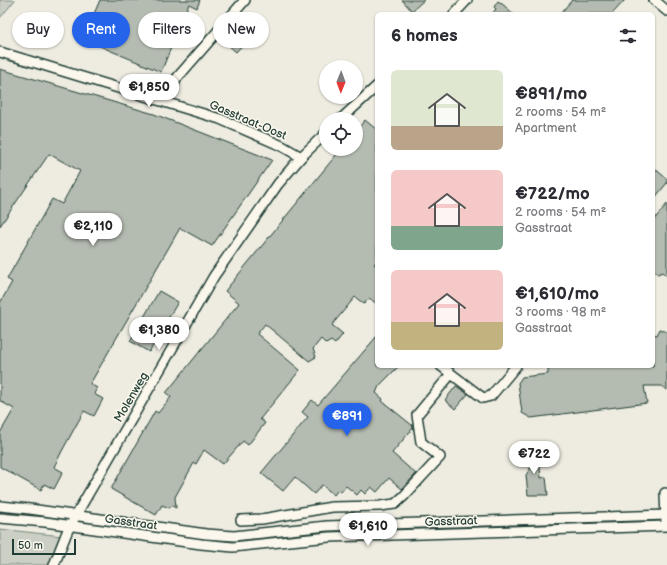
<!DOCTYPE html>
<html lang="en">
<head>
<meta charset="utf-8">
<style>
	body { margin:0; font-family:"Balsamiq Sans",sans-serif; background:#f7f7f7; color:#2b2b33; height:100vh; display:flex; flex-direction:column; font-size:15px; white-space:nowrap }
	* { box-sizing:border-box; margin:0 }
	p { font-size:13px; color:#7c7c81 }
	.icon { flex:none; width:22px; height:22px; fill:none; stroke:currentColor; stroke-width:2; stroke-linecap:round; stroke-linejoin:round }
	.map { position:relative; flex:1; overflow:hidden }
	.side { position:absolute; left:375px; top:12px; width:280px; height:356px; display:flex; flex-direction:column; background:#fff; border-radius:6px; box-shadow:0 1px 3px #0004 }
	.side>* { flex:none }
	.hud { position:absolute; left:12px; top:12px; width:303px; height:36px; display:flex; gap:8px }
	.needle { width:26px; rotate:181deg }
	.controls { position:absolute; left:319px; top:60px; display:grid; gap:8px }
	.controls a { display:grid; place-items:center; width:44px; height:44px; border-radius:50%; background:#fff; box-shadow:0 1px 3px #0004; font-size:20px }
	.scale { position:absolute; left:12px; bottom:10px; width:64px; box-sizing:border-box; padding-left:4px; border:2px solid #1f3d34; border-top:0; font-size:11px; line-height:14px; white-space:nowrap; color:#1f3d34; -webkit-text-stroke:3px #fbf7ec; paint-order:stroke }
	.price { position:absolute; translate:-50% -34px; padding:0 9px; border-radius:14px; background:#fff; color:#222; font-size:13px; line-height:26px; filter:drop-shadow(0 1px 2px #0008) }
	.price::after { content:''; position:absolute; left:50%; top:24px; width:12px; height:9px; margin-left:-6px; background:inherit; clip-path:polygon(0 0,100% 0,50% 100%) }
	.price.active { background:#2563eb; color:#fff }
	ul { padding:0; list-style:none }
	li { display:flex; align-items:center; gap:12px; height:100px; padding:0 16px }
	li span { display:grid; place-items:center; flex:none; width:112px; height:80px; border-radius:6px; color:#555 }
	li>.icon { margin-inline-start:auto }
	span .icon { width:48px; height:48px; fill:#fffc; stroke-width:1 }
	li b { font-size:17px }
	h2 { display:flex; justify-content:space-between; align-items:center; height:48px; padding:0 16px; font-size:17px }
	.pill { padding:0 14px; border-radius:18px; background:#fff; box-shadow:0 1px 3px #0004; font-size:14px; line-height:36px }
	.pill.active { background:#2563eb; color:#fff }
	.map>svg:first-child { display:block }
	.green { fill:#cbcfc4; stroke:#75867c }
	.building { fill:#b4bbb0; stroke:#1f3d34 }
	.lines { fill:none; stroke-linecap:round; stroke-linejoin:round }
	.minor-casing { stroke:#1f3d34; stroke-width:12 }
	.minor { stroke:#fbf7ec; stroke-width:9 }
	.labels { text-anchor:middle; stroke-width:3; stroke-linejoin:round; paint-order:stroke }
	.street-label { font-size:12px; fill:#1f3d34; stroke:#fbf7ec }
</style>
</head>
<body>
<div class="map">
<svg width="667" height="565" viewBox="0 0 667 565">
	<rect width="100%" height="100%" fill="#eeece1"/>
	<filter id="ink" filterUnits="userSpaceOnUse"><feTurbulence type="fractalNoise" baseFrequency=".025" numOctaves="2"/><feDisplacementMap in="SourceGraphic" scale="8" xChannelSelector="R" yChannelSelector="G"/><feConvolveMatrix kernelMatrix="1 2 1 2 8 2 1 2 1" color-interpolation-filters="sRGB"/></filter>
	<g filter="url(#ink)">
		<g class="green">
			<path d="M0,0H15L0,18Z"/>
			<path d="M0,529L62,536L50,565H0Z"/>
		</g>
		<g class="building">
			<path d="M100,0H200L197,8L189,4L161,72L83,39Z"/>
			<path d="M402,0H424L412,11Z"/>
			<path d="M572,0H625L612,14H560Z"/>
			<path d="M498,1L501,3L514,14H492L496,9L494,7Z"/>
			<path d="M239,16L247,17L249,22L254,23L256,27L250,34L251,36L236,52L228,45L245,26L240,22Z"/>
			<path d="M0,69L154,114L272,160L212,246L180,228L90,384L97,388L94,394L103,399L94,416L84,411L62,451L54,467L63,472L54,489L44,484L41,490L0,467V433L14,409L0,401V303L12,282L7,279L52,199L62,204L80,171L49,154L0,226Z"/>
			<path d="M365,120L377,130V261L374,264L377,266V304L369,298L364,304L355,297L332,325L343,334L335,344L331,341L326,344L321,339L313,349L316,357L309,361L265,324L257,334L300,370L260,419L265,423L248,445L243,441L223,464L204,450L196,464L194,463L175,497L176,508L172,506L169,508L162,505L156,515L111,489L155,411L158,413L171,397L166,393L239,303L225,291L341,149H356V131Z"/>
			<path d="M653,167L667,179V183L653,200Z"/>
			<path d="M667,204V276L662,272L658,274L653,270V221Z"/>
			<path d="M159,291L178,302L165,324L166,325L149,352L130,341Z"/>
			<path d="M660,329L667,332V390L661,386H644L647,403L531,418L522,413L518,383L522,377L548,374V369H550L549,366H653V334L657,335Z"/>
			<path d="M377,336V366H399L379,386L376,393L383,399L382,401L413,426V428L392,453L416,474L402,489L389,478L377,492L371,487L365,494L361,490L357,495L346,486L341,492L338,490L334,495L322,485L314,494L295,477L283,491L261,473L308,417L302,412L312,400L318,405Z"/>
			<path d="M456,386L468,394L455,409L445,400Z"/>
			<path d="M523,447L535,455L539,456L541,478L546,477L548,495H528L526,475L533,464L518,454Z"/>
		</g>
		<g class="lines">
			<g class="minor-casing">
				<g id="minor">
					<path d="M654,0L667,11"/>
					<path d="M454,14L467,0"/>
					<path d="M0,52L220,119L282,146L301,157"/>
					<path d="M166,102L171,90L177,78L245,0"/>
					<path d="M341,119L377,86"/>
					<path d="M441,366L483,398L491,396L516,366"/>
					<path d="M665,493L666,521"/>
					<path d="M0,506L30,509L206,534L234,536L327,526L667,515"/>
					<path d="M0,518L45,522L201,544L233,547L329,537L667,526"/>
					<path d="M241,520L262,519L332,507L380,506L395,504L404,496L440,457L421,442L417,415L451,374"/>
					<path d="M54,565L67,532L76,515L214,276L278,184L301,157L326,133"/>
				</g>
			</g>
			<use href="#minor" class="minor"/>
		</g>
	</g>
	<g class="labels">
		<g class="street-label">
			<text transform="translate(248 120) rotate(23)" y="4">Gasstraat-Oost</text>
			<text transform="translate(131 397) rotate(-60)" y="4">Molenweg</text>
			<text transform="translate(451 521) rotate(-2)" y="4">Gasstraat</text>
			<text transform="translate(131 522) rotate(8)" y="4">Gasstraat</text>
		</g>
	</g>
</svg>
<div class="controls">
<a><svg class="needle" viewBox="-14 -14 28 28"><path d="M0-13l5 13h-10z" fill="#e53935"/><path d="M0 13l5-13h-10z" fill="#7c7c81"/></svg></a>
<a><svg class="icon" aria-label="locate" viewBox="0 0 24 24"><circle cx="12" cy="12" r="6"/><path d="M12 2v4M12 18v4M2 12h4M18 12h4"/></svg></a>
</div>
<div class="scale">50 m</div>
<b class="price" style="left:149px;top:108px">€1,850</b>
<b class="price" style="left:93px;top:247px">€2,110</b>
<b class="price" style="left:159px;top:351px">€1,380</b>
<b class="price active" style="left:347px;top:437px">€891</b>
<b class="price" style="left:534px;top:475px">€722</b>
<b class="price" style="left:368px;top:547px">€1,610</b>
<div class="hud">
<a class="pill">Buy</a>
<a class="pill active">Rent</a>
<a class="pill">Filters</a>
<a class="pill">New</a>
</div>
<section class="side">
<h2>6 homes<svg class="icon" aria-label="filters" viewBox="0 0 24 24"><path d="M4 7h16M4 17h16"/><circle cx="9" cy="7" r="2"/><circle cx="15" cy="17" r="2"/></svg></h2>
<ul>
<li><span style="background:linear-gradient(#dfe7d0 70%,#b9a48a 0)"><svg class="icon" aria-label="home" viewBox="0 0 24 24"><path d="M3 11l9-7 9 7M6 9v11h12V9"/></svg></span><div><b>€891/mo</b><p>2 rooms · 54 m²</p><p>Apartment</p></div></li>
<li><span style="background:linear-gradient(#f6c9c9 70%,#7fa58c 0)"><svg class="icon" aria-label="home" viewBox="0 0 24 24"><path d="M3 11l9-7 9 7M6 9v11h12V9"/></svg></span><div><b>€722/mo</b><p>2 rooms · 54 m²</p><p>Gasstraat</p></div></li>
<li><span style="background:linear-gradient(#f6c9c9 65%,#c2b280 0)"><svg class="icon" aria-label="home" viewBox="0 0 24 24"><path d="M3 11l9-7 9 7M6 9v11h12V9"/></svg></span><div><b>€1,610/mo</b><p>3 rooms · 98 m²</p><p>Gasstraat</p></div></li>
</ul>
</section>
</div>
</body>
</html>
